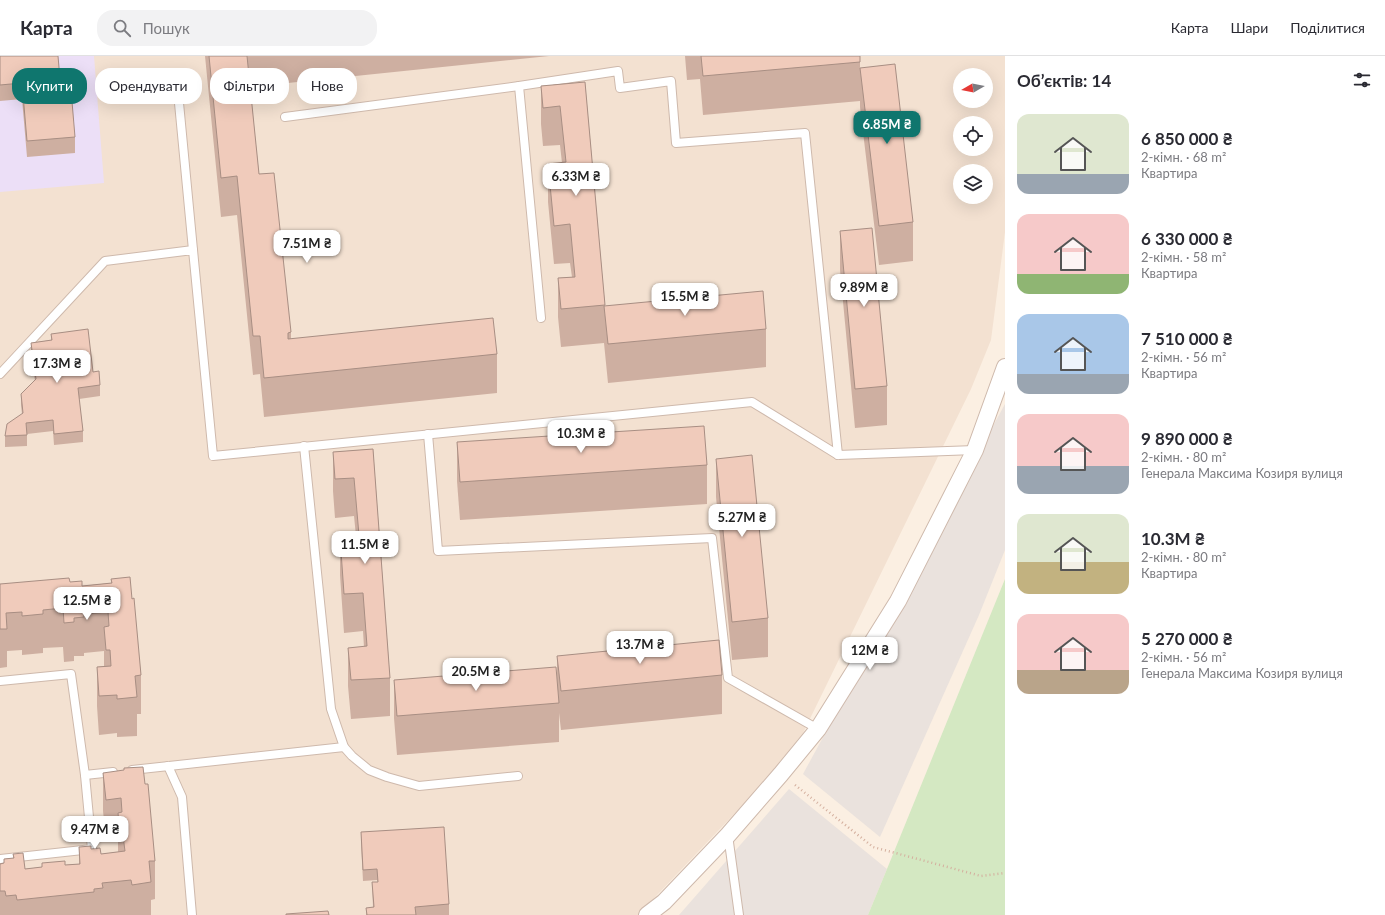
<!DOCTYPE html>
<html lang="uk">
<head>
<meta charset="utf-8">
<style>
	body { margin:0; font-family:Lato,sans-serif; background:#f2f2f3; color:#2b2b33; height:100vh; display:flex; flex-direction:column; font-size:15px; white-space:nowrap }
	* { box-sizing:border-box; margin:0 }
	p { font-size:13px; color:#7c7c81 }
	.icon { flex:none; width:22px; height:22px; fill:none; stroke:currentColor; stroke-width:2; stroke-linecap:round; stroke-linejoin:round }
	.map { position:relative; flex:1; overflow:hidden }
	.panel { display:flex; flex-direction:column; background:#fff; width:380px }
	.panel>* { flex:none }
	.hud { position:absolute; left:12px; top:12px; width:380px; height:36px; display:flex; gap:8px }
	.needle { width:26px; rotate:261deg }
	.buttons { position:absolute; left:953px; top:12px; display:grid; gap:8px }
	.buttons a { display:grid; place-items:center; width:40px; height:40px; border-radius:50%; background:#fff; box-shadow:0 4px 16px #0002; font-size:20px }
	.price { position:absolute; translate:-50% -34px; padding:0 9px; border-radius:8px; background:#fff; color:#222; font-size:13px; line-height:26px; filter:drop-shadow(0 1px 2px #0008) }
	.price::after { content:''; position:absolute; left:50%; top:24px; width:12px; height:9px; margin-left:-6px; background:inherit; clip-path:polygon(0 0,100% 0,50% 100%) }
	.price.on { background:#0f766e; color:#fff }
	ul { padding:0; list-style:none }
	li { display:flex; align-items:center; gap:12px; height:100px; padding:0 12px }
	li span { display:grid; place-items:center; flex:none; width:112px; height:80px; border-radius:12px; color:#555 }
	li>.icon { margin-inline-start:auto }
	span .icon { width:48px; height:48px; fill:#fffc; stroke-width:1 }
	li b { font-size:17px }
	h2 { display:flex; justify-content:space-between; align-items:center; height:48px; padding:0 12px; font-size:17px }
	.pill { padding:0 14px; border-radius:16px; background:#fff; box-shadow:0 4px 16px #0002; font-size:14px; line-height:36px }
	.pill.on { background:#0f766e; color:#fff }
	header { display:flex; align-items:center; gap:24px; box-sizing:border-box; height:56px; padding:0 20px; background:#fff; border-bottom:1px solid #e1e1e2 }
	header strong { font-size:19px }
	nav { display:flex; gap:22px; margin-inline-start:auto; font-size:14px }
	.search { width:280px; height:36px; background:#f2f2f3; display:flex; align-items:center; gap:10px; box-sizing:border-box; padding:0 14px; border-radius:16px; color:#7c7c81; font-size:15px }
	main { display:flex; flex:1; min-height:0 }
	.map>svg:first-child { display:block }
	.residential { fill:#f3e1d1; fill-rule:evenodd }
	.industrial { fill:#eae2dd }
	.education { fill:#ecdff7 }
	.green { fill:#d4e8c2 }
	.lines { fill:none; stroke-linecap:round; stroke-linejoin:round }
	.lane-casing { stroke:#ceb9ac; stroke-width:10 }
	.street-casing { stroke:#ceb9ac; stroke-width:18 }
	.path { stroke:#d4af9e; stroke-width:2.5; stroke-dasharray:1 3; stroke-linecap:butt }
	.lane { stroke:#fff; stroke-width:8 }
	.street { stroke:#fff; stroke-width:16 }
	.wall { fill:#ceafa1 }
	.building { fill:#f0cbbb; stroke:#a88e83 }
</style>
</head>
<body>
<header>
<strong>Карта</strong>
<div class="search"><svg class="icon" aria-label="search" viewBox="0 0 24 24"><circle cx="10" cy="10" r="6"/><path d="M15 15l6 6"/></svg>Пошук</div>
<nav><a>Карта</a><a>Шари</a><a>Поділитися</a></nav>
</header>
<main>
<div class="map">
<svg width="1005" height="859" viewBox="0 0 1005 859">
	<rect width="100%" height="100%" fill="#fbefe2"/>
	<path class="residential" d="M0,0H1005V176L991,284L971,333L803,677L756,735L638,859H0ZM960,19H986V45H960ZM960,67H986V93H960ZM960,115H986V141H960Z"/>
	<g class="industrial">
		<path d="M1005,348V494L979,559L880,781L803,718Z"/>
		<path d="M789,733L887,813L868,859H679Z"/>
	</g>
	<path class="education" d="M0,0H94L104,127L0,136Z"/>
	<path class="green" d="M1005,523V859H868L887,813Z"/>
	<g class="lines">
		<g class="lane-casing">
			<g id="lane">
				<path d="M177,26L193,194"/>
				<path d="M285,61L519,30"/>
				<path d="M541,262L519,30L618,15L620,32L671,25L676,87L805,77L838,399L975,394"/>
				<path d="M0,318L105,205L193,194L213,400L752,346L838,399"/>
				<path d="M428,378L438,495L712,482L728,622L818,673"/>
				<path d="M304,390L331,653L344,691L352,700L369,714L387,721L419,730L518,720"/>
				<path d="M0,625L71,618L85,719L113,716"/>
				<path d="M168,710L182,741L192,859"/>
				<path d="M132,714L344,691"/>
				<path d="M728,779L739,859"/>
				<path d="M0,803L92,793L85,719"/>
			</g>
		</g>
		<g class="street-casing">
			<path id="street" d="M647,859L664,846L728,779L781,718L818,673L898,545L975,394L1005,311"/>
		</g>
		<path class="path" d="M795,729L873,791L981,820L1005,817"/>
		<use href="#lane" class="lane"/>
		<use href="#street" class="street"/>
	</g>
	<g class="wall">
		<path d="M0,0L60,23L75,81V97L27,101L22,43L0,45Z"/>
		<path d="M205,0H549L250,31L259,118L291,276V283L497,298V337L264,361L260,318L253,319L237,159L221,161Z"/>
		<path d="M685,0H860V12L913,166V205L879,209L860,51V45L703,59L700,23L687,24Z"/>
		<path d="M585,26L605,250L766,273V311L608,327L604,287L561,291L558,261V222L572,221L570,207L554,208L548,146V108L562,107L560,89L543,90L541,68V30Z"/>
		<path d="M840,175L887,330V369L855,372L840,214Z"/>
		<path d="M51,278L93,316L100,329V340L79,343L83,375V386L54,389L53,375L27,378V390L5,391V380L22,358L21,349V338L35,325L31,298V287L51,284Z"/>
		<path d="M457,386L707,409V448L460,464L457,425Z"/>
		<path d="M373,393L390,622V660L351,663L348,630V592L364,591L363,575L344,577L340,519V481L356,480L354,460L335,462L333,435V396Z"/>
		<path d="M716,403L768,562V601L732,604L716,441Z"/>
		<path d="M111,523L132,543L141,619V658H137V680L117,681V677L99,679L97,650V611L104,610V595L84,597V600H74V605L64,606L63,591L43,592V597L22,599V594L7,595V611L0,612V528L70,526L82,530L111,527Z"/>
		<path d="M557,600L722,619V658L561,674L559,657V686L397,699L394,662V624L557,625Z"/>
		<path d="M103,717L145,728L155,805V843L151,844V859H0V808L4,807V803L13,802V798L25,813L42,811V807L65,809L79,808V791L91,793L101,798L118,796V781L106,782L103,755Z"/>
		<path d="M361,776L449,848V859H366V852L373,851L372,826H378L377,824L363,825L361,787Z"/>
	</g>
	<g class="building">
		<path d="M0,0H58L60,23L70,22L75,81L27,85L22,27L0,29Z"/>
		<path d="M209,0H247L259,118L274,117L291,276L288,277V283L493,262L497,298L264,322L260,280H253L237,120L221,122Z"/>
		<path d="M701,0H860V6L703,20Z"/>
		<path d="M895,8L913,166L879,170L860,12Z"/>
		<path d="M585,26L605,249L561,253L558,222L575,221L570,168L554,170L548,108L566,106L560,50L543,52L541,30Z"/>
		<path d="M872,172L887,330L855,333L840,175Z"/>
		<path d="M763,235L766,273L608,288L604,250Z"/>
		<path d="M88,273L93,316L99,315L100,329L78,332L83,375L54,378L53,364L26,367L27,379L5,380L7,368L23,357L21,338L36,323L31,287L52,284L51,278Z"/>
		<path d="M704,370L707,409L460,426L457,386Z"/>
		<path d="M373,393L390,622L351,624L348,592L367,590L363,537L344,538L340,481L359,479L354,422L335,423L333,396Z"/>
		<path d="M752,399L768,562L732,566L716,403Z"/>
		<path d="M130,521L132,543L134,542L141,619L135,620L137,641L117,643V639L99,640L97,611L111,610L110,594H106L104,571L109,570L108,556L84,558V561L74,562V566L64,567L63,552L43,554V558L22,560V556L6,557L7,573H0V528L69,522L70,526L82,525V530L112,527L111,523Z"/>
		<path d="M719,584L722,619L561,635L557,600Z"/>
		<path d="M556,611L559,647L397,660L394,624Z"/>
		<path d="M143,711L145,728H148L155,805H149L151,826L132,829L131,824L102,827L103,832L94,833V836L17,844L16,839L6,840L5,835H0V808L4,807V803L14,802L13,798L23,797L25,813L42,811V807L65,805V809L80,808L79,791L91,790V793L100,792L101,798L125,795L123,780H120L118,757L122,756L121,742L106,744L103,717L124,714V712Z"/>
		<path d="M444,771L449,848L415,851L416,859H367L366,852L374,851L372,826H378L377,813L363,814L361,776Z"/>
		<path d="M328,855L329,859H286V858Z"/>
	</g>
</svg>
<div class="buttons">
<a><svg class="needle" viewBox="-14 -14 28 28"><path d="M0-13l5 13h-10z" fill="#e53935"/><path d="M0 13l5-13h-10z" fill="#7c7c81"/></svg></a>
<a><svg class="icon" aria-label="locate" viewBox="0 0 24 24"><circle cx="12" cy="12" r="6"/><path d="M12 2v4M12 18v4M2 12h4M18 12h4"/></svg></a>
<a><svg class="icon" aria-label="layers" viewBox="0 0 24 24"><path d="M12 4l9 5-9 5-9-5zM3 14l9 5 9-5"/></svg></a>
</div>
<b class="price on" style="left:887px;top:89px">6.85M ₴</b>
<b class="price" style="left:576px;top:141px">6.33M ₴</b>
<b class="price" style="left:307px;top:208px">7.51M ₴</b>
<b class="price" style="left:864px;top:252px">9.89M ₴</b>
<b class="price" style="left:685px;top:261px">15.5M ₴</b>
<b class="price" style="left:57px;top:328px">17.3M ₴</b>
<b class="price" style="left:581px;top:398px">10.3M ₴</b>
<b class="price" style="left:742px;top:482px">5.27M ₴</b>
<b class="price" style="left:365px;top:509px">11.5M ₴</b>
<b class="price" style="left:87px;top:565px">12.5M ₴</b>
<b class="price" style="left:640px;top:609px">13.7M ₴</b>
<b class="price" style="left:870px;top:615px">12M ₴</b>
<b class="price" style="left:476px;top:636px">20.5M ₴</b>
<b class="price" style="left:95px;top:794px">9.47M ₴</b>
<div class="hud">
<a class="pill on">Купити</a>
<a class="pill">Орендувати</a>
<a class="pill">Фільтри</a>
<a class="pill">Нове</a>
</div>
</div>
<section class="panel">
<h2>Об’єктів: 14<svg class="icon" aria-label="filters" viewBox="0 0 24 24"><path d="M4 7h16M4 17h16"/><circle cx="9" cy="7" r="2"/><circle cx="15" cy="17" r="2"/></svg></h2>
<ul>
<li><span style="background:linear-gradient(#dfe7d0 75%,#9aa5b1 0)"><svg class="icon" aria-label="home" viewBox="0 0 24 24"><path d="M3 11l9-7 9 7M6 9v11h12V9"/></svg></span><div><b>6 850 000 ₴</b><p>2-кімн. · 68 m²</p><p>Квартира</p></div></li>
<li><span style="background:linear-gradient(#f6c9c9 75%,#8fb573 0)"><svg class="icon" aria-label="home" viewBox="0 0 24 24"><path d="M3 11l9-7 9 7M6 9v11h12V9"/></svg></span><div><b>6 330 000 ₴</b><p>2-кімн. · 58 m²</p><p>Квартира</p></div></li>
<li><span style="background:linear-gradient(#a9c7e8 75%,#9aa5b1 0)"><svg class="icon" aria-label="home" viewBox="0 0 24 24"><path d="M3 11l9-7 9 7M6 9v11h12V9"/></svg></span><div><b>7 510 000 ₴</b><p>2-кімн. · 56 m²</p><p>Квартира</p></div></li>
<li><span style="background:linear-gradient(#f6c9c9 65%,#9aa5b1 0)"><svg class="icon" aria-label="home" viewBox="0 0 24 24"><path d="M3 11l9-7 9 7M6 9v11h12V9"/></svg></span><div><b>9 890 000 ₴</b><p>2-кімн. · 80 m²</p><p>Генерала Максима Козиря вулиця</p></div></li>
<li><span style="background:linear-gradient(#dfe7d0 60%,#c2b280 0)"><svg class="icon" aria-label="home" viewBox="0 0 24 24"><path d="M3 11l9-7 9 7M6 9v11h12V9"/></svg></span><div><b>10.3M ₴</b><p>2-кімн. · 80 m²</p><p>Квартира</p></div></li>
<li><span style="background:linear-gradient(#f6c9c9 70%,#b9a48a 0)"><svg class="icon" aria-label="home" viewBox="0 0 24 24"><path d="M3 11l9-7 9 7M6 9v11h12V9"/></svg></span><div><b>5 270 000 ₴</b><p>2-кімн. · 56 m²</p><p>Генерала Максима Козиря вулиця</p></div></li>
</ul>
</section>
</main>
</body>
</html>
